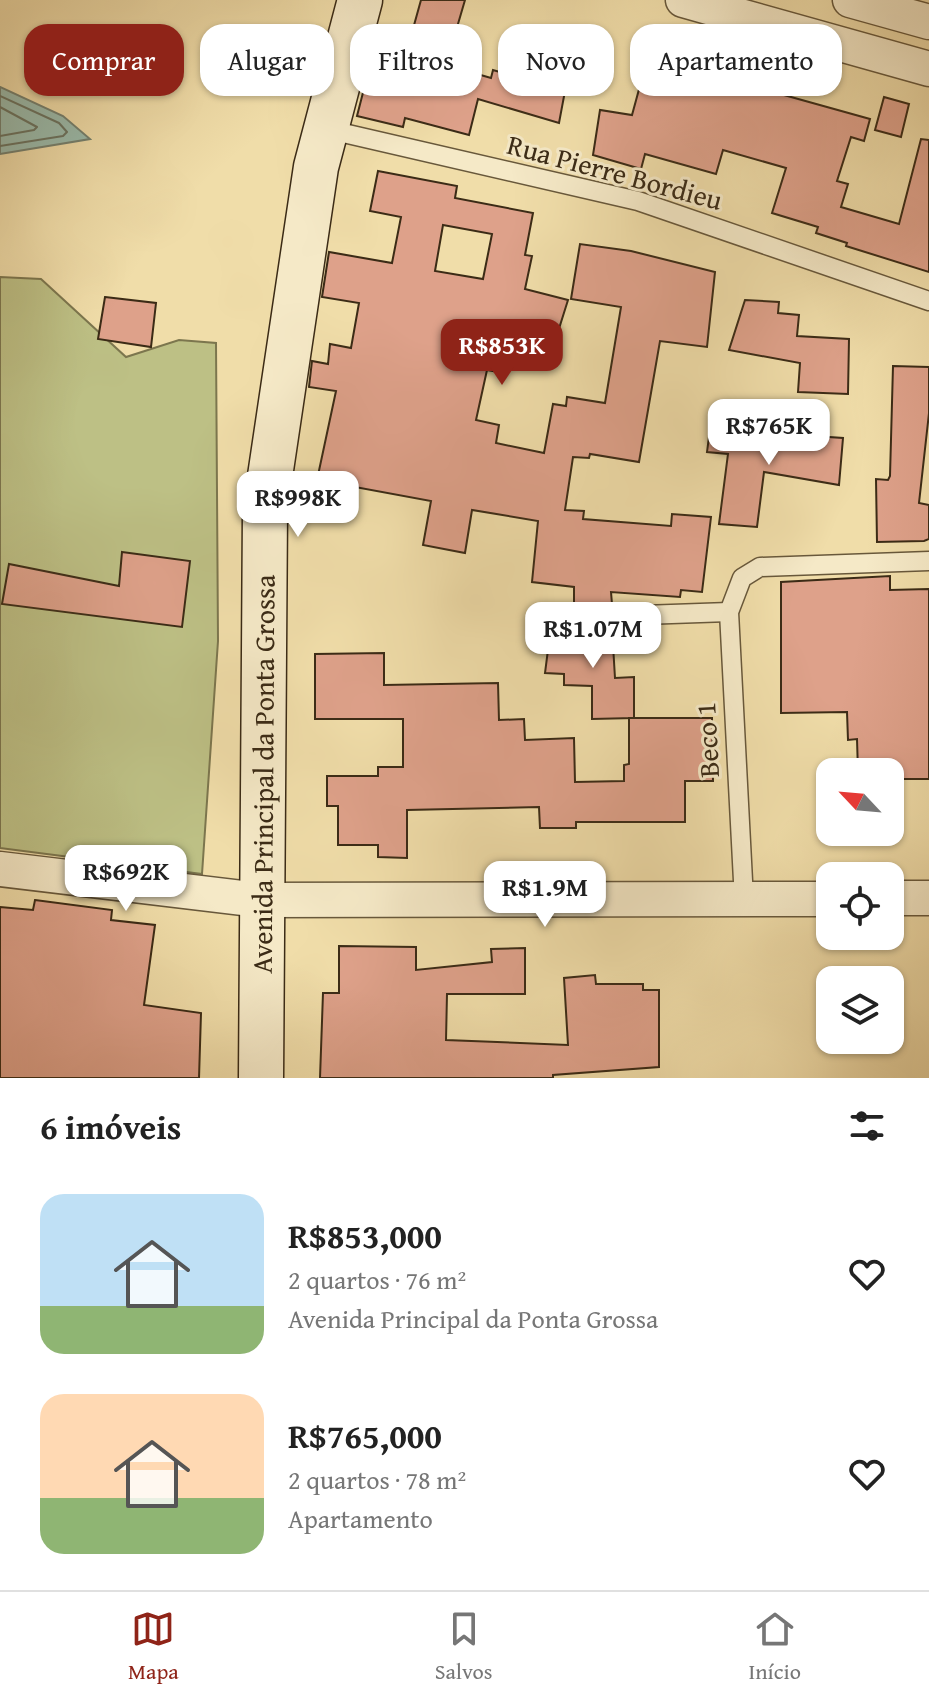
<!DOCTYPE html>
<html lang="pt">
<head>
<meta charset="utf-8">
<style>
	body { margin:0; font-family:"Gentium Book Plus",serif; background:#f2f2f2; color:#222; height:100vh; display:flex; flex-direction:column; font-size:30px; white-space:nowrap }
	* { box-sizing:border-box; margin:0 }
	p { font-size:26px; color:#767676 }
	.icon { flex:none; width:44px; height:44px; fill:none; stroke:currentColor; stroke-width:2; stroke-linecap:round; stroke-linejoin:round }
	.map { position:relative; height:1078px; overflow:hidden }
	.drawer { display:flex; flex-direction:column; background:#fff; flex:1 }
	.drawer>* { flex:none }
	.guide { position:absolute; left:24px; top:24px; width:882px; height:72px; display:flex; gap:16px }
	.needle { width:52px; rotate:296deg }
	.controls { position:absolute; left:816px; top:758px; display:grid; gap:16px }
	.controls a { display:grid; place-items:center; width:88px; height:88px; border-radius:16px; background:#fff; box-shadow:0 2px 6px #0004; font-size:40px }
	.price { position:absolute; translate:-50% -68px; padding:0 18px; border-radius:16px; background:#fff; color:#222; font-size:26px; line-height:52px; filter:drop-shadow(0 2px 4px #0008) }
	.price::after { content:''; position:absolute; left:50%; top:48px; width:24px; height:18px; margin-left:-12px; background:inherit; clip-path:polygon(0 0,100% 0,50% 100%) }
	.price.selected { background:#8f2418; color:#fff }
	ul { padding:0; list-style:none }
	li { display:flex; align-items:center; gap:24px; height:200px; padding:0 40px }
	li span { display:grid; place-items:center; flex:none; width:224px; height:160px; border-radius:24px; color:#555 }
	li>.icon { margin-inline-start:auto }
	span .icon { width:96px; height:96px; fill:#fffc; stroke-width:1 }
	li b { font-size:34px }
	h2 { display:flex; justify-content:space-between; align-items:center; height:96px; padding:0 40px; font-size:34px }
	.pill { padding:0 28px; border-radius:24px; background:#fff; box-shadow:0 2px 6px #0004; font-size:28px; line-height:72px }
	.pill.selected { background:#8f2418; color:#fff }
	.menu { display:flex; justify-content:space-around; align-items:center; height:112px; border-top:2px solid #e0e0e0; background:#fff; font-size:22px; color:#767676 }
	.menu a { display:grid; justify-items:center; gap:4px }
	.menu .selected { color:#8f2418 }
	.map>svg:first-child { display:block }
	.green { fill:#bdc085; stroke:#7c764e; stroke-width:2 }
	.water { fill:#9abbac; stroke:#748170; stroke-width:2 }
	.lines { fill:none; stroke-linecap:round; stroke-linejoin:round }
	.shore { stroke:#6a7361; stroke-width:2 }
	.building { fill:#dea18a; stroke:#3b2b16; stroke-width:2; fill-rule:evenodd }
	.service-casing { stroke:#68583b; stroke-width:21 }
	.minor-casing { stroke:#68583b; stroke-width:37 }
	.secondary-casing { stroke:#3b2b16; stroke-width:47 }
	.service { stroke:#f5e9c7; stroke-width:18 }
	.minor { stroke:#f5e9c7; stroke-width:34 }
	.secondary { stroke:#f5e9c7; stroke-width:44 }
	.labels { text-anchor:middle; stroke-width:6; stroke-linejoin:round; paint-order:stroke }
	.street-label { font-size:28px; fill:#3b2b16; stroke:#f5e9c7 }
</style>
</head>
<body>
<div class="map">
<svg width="929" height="1078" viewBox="0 0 929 1078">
	<rect width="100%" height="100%" fill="#f0dda9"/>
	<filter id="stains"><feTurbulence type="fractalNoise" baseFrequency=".0025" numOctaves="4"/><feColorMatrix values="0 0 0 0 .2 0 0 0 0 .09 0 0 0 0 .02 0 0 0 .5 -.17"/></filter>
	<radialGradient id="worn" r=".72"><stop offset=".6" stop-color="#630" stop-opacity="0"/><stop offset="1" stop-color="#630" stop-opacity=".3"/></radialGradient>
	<path class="green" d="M0,277L41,279L126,357L179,340L216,343L218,641L202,874L0,848Z"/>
	<path class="water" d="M0,87L63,116L90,139L0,154Z"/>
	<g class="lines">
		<g class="shore">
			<path d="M0,96L59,123L67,132L63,136L0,146"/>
			<path d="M0,107L37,127L34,130L0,136"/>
		</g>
	</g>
	<g class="building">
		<path d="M421,0H465L446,65L491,78L493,70L565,91L559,123L478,99L469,135L405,118L403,127L357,116L367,77L382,81L391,50L406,54Z"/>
		<path d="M715,45L765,59L761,76L769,78L766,90L870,119L864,141L851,137L837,181L848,184L841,207L899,224L921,139L929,140V272L846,246L847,243L816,233L818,227L772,213L786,168L723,150L716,174L645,154L641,169L593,155L600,110L632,115L644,71L653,73L656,61L707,76Z"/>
		<path d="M884,97L909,104L901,137L875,130Z"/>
		<path d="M378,171L457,186L455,198L533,213L525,255L532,256L525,289L568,300L551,354L498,344L493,371L487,370L476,420L499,425L496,443L544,453L553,404L566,406L567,397L605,403L621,307L571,299L580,244L631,251L715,272L707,347L660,341L639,462L590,454L589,458L573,457L565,510L584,511L583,519L671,526L672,514L711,517L702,592L681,590L680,597L611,592L612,604L584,605L574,612V587L532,582L538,521L472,510L465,553L423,545L431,501L317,480L336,391L309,387L312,361L328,364L330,344L351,348L359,303L322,297L329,252L392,263L401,217L370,211ZM443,225L492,234L483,279L435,271Z"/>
		<path d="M105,297L156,303L151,347L98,339Z"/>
		<path d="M745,300L779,302L778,313L799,315L797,336L849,339L848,394L798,392L800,363L729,350Z"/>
		<path d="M893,366L929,367V413L919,503L929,505V539L924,541L877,542L876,479L888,480L890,476Z"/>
		<path d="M710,429L843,438L839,485L764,472L757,527L719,524L728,454L707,452Z"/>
		<path d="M122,552L190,561L182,627L2,604L9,564L119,586Z"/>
		<path d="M890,576V590L929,589V779H890V772H858L857,739L848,740L847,712L781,713V582Z"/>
		<path d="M574,622L585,629L612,628L615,678L634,677V718L592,719V686L564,685V674L545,673L550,634L574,635Z"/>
		<path d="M384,653V685L498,683L499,720L524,719L525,740L574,738L575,782L624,781V765L629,764V718H712L713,781H685V822H576V828H540L539,807L407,810V858L378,857V845H338V806H327V776H378V767H403V719H315V654Z"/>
		<path d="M35,900L112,910L111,920L155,925L144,1005L201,1013L199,1078H0V907L33,910Z"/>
		<path d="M339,946L416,947V970L492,962L491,949L525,948V994H447L446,1040L568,1045L564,978L595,975L596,984H643V990H659V1067L553,1075V1078H320L323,993H339Z"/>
	</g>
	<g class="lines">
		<g class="service-casing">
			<g id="service">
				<path d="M326,129L638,201L929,301"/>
				<path d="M585,617L729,612"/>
				<path d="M744,900L729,612L742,578L760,567L929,561"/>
			</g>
		</g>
		<g class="minor-casing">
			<g id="minor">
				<path d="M683,0L929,69"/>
				<path d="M850,0L929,22"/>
				<path d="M0,869L260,900L830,899"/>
				<path d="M890,898H929"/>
			</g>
		</g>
		<g class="secondary-casing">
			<g id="secondary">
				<path id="s1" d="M261,1078L265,510L316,167L360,0"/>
			</g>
		</g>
		<use href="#service" class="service"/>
		<use href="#minor" class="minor"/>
		<use href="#secondary" class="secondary"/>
	</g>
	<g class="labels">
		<g class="street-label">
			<text transform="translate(615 172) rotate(15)" y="10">Rua Pierre Bordieu</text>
			<text transform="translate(707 740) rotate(-93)" y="10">Beco 1</text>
			<text dy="10" stroke="none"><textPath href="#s1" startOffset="304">Avenida Principal da Ponta Grossa</textPath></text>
		</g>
	</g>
	<rect width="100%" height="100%" filter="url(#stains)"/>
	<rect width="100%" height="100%" fill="url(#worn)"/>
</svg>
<div class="controls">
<a><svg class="needle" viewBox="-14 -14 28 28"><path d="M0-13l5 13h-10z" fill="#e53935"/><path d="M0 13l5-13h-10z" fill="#767676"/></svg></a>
<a><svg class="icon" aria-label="locate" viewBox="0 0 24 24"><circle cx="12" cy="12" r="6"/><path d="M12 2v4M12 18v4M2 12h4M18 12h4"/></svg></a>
<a><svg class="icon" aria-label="layers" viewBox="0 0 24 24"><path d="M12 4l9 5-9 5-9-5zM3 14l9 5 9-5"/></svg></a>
</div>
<b class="price selected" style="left:502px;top:387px">R$853K</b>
<b class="price" style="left:769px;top:467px">R$765K</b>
<b class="price" style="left:298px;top:539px">R$998K</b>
<b class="price" style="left:593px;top:670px">R$1.07M</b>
<b class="price" style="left:126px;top:913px">R$692K</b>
<b class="price" style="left:545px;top:929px">R$1.9M</b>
<div class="guide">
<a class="pill selected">Comprar</a>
<a class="pill">Alugar</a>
<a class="pill">Filtros</a>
<a class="pill">Novo</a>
<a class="pill">Apartamento</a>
</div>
</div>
<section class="drawer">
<h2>6 imóveis<svg class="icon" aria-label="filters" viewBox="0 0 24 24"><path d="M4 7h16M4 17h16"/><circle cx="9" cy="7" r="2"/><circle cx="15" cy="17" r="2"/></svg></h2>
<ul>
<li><span style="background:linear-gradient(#bfe0f5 70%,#8fb573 0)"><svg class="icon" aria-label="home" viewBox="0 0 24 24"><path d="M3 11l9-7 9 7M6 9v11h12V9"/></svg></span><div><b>R$853,000</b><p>2 quartos · 76 m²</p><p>Avenida Principal da Ponta Grossa</p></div><svg class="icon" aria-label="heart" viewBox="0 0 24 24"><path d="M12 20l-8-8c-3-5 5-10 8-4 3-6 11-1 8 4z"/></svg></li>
<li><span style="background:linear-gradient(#ffd9b3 65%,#8fb573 0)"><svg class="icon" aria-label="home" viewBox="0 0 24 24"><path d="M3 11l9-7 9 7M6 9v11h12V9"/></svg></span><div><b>R$765,000</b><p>2 quartos · 78 m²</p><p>Apartamento</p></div><svg class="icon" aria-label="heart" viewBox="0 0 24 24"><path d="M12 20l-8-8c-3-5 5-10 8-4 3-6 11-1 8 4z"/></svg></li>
</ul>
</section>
<nav class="menu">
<a class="selected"><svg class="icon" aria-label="map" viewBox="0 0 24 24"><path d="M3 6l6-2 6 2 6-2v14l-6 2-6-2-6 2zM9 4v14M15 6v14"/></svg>Mapa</a>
<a><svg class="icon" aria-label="saved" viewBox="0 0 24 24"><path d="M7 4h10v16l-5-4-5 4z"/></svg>Salvos</a>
<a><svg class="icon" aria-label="home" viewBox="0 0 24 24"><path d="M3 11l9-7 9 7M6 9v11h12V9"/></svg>Início</a>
</nav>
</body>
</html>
